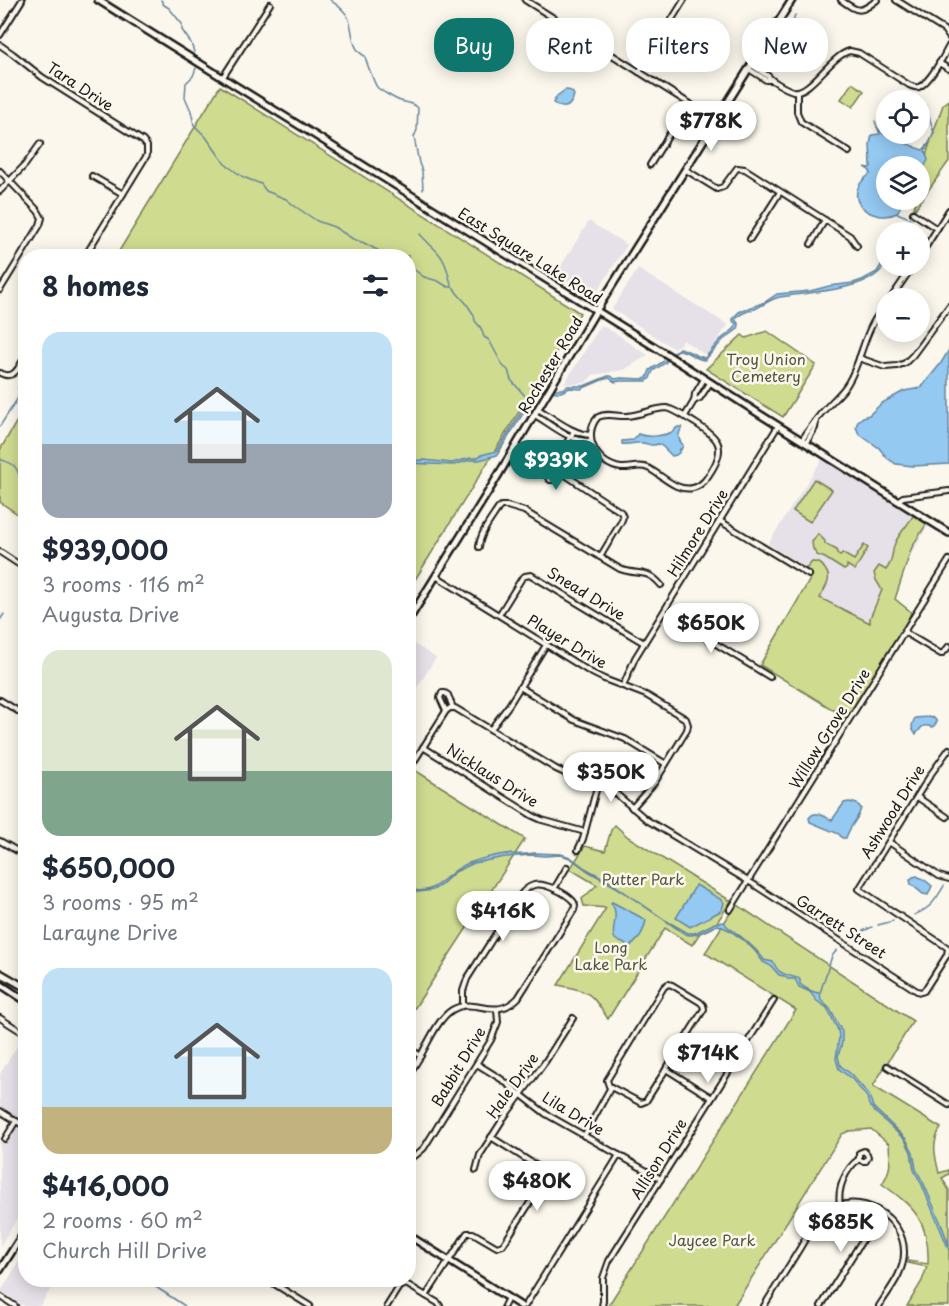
<!DOCTYPE html>
<html lang="en">
<head>
<meta charset="utf-8">
<style>
	body { margin:0; font-family:"Playpen Sans",sans-serif; background:#f6f6f7; color:#1f2937; height:100vh; display:flex; flex-direction:column; font-size:22px; white-space:nowrap }
	* { box-sizing:border-box; margin:0 }
	p { font-size:20px; color:#747a83 }
	.icon { flex:none; width:33px; height:33px; fill:none; stroke:currentColor; stroke-width:2; stroke-linecap:round; stroke-linejoin:round }
	.map { position:relative; flex:1; overflow:hidden }
	.drawer { position:absolute; left:18px; top:249px; width:398px; height:1038px; display:flex; flex-direction:column; background:#fff; border-radius:24px; box-shadow:0 3px 15px #0003 }
	.drawer>* { flex:none }
	.guide { position:absolute; left:434px; top:18px; width:424px; height:54px; display:flex; gap:12px }
	.fabs { position:absolute; left:876px; top:90px; display:grid; gap:12px }
	.fabs a { display:grid; place-items:center; width:54px; height:54px; border-radius:50%; background:#fff; box-shadow:0 3px 15px #0003; font-size:30px }
	.price { position:absolute; translate:-50% -51px; padding:0 14px; border-radius:21px; background:#fff; color:#222; font-size:20px; line-height:39px; filter:drop-shadow(0 2px 3px #0008) }
	.price::after { content:''; position:absolute; left:50%; top:36px; width:18px; height:14px; margin-left:-9px; background:inherit; clip-path:polygon(0 0,100% 0,50% 100%) }
	.price.current { background:#0f766e; color:#fff }
	ul { padding:0; list-style:none }
	li { display:grid; align-content:center; gap:12px; height:318px; padding:0 24px }
	li span { display:grid; place-items:center; height:186px; border-radius:18px; color:#555 }
	li>.icon { margin-inline-start:auto }
	span .icon { width:108px; height:108px; fill:#fffc; stroke-width:1 }
	li b { font-size:26px }
	h2 { display:flex; justify-content:space-between; align-items:center; height:72px; padding:0 24px; font-size:26px }
	.chip { padding:0 21px; border-radius:24px; background:#fff; box-shadow:0 3px 15px #0003; font-size:21px; line-height:54px }
	.chip.current { background:#0f766e; color:#fff }
	.map>svg:first-child { display:block }
	.built { fill:#e6e1e8 }
	.green { fill:#cfdc90; stroke:#767c56; stroke-width:1.5 }
	.water { fill:#94c9f2; stroke:#64849c; stroke-width:1.5 }
	.lines { fill:none; stroke-linecap:round; stroke-linejoin:round }
	.stream { stroke:#64849c; stroke-width:1.5 }
	.street-casing { stroke:#1c1c1c; stroke-width:8 }
	.secondary-casing { stroke:#1c1c1c; stroke-width:10 }
	.street { stroke:#fbf7ec; stroke-width:4 }
	.secondary { stroke:#fbf7ec; stroke-width:5 }
	.labels { text-anchor:middle; stroke-width:5; stroke-linejoin:round; paint-order:stroke }
	.street-label { font-size:15px; fill:#1c1c1c; stroke:#fbf7ec }
	.park-label { font-size:15px; fill:#52563f; stroke:#fbf7ec }
</style>
</head>
<body>
<div class="map">
<svg width="949" height="1306" viewBox="0 0 949 1306">
	<rect width="100%" height="100%" fill="#fbf7ec"/>
	<filter id="ink" filterUnits="userSpaceOnUse"><feTurbulence type="fractalNoise" baseFrequency=".0167" numOctaves="2"/><feDisplacementMap in="SourceGraphic" scale="12" xChannelSelector="R" yChannelSelector="G"/><feConvolveMatrix kernelMatrix="1 2 1 2 8 2 1 2 1" color-interpolation-filters="sRGB"/></filter>
	<g filter="url(#ink)">
		<g class="built">
			<path d="M589,221L627,245L593,298L556,274Z"/>
			<path d="M638,269L728,325L707,356L683,340L679,345L673,348L612,309Z"/>
			<path d="M601,325L622,337L623,339L648,355L624,370L593,375L585,383L564,384Z"/>
			<path d="M822,459L928,526L876,611L848,720L759,663L814,573L768,544Z"/>
			<path d="M408,640L436,658L408,702Z"/>
			<path d="M25,1033V1206L0,1246V1140L6,1144L18,1125L0,1114V1074Z"/>
			<path d="M25,1252L26,1280H56L40,1306H24L1,1291Z"/>
		</g>
		<g class="green">
			<path d="M852,83L864,91L853,107L841,99Z"/>
			<path d="M220,86L580,313L571,328V330L566,336L408,591V256H116Z"/>
			<path d="M949,100V161L913,212L916,200H920C920,166 932,136 943,105Z"/>
			<path d="M767,331L816,365L783,417L706,369L742,335L746,338Z"/>
			<path d="M25,407V519L0,502V450Z"/>
			<path d="M814,479L832,490L810,522L793,511Z"/>
			<path d="M914,514L927,523L912,547L895,599L911,612L904,629L848,719L760,665L812,576L805,570L812,562C819,562 821,563 825,569C833,580 825,587 820,598L870,623V618L882,590L876,580L874,573L879,566L886,570C894,559 891,553 895,543C900,532 909,524 914,514Z"/>
			<path d="M818,534L825,541V544L837,550V553L840,556L842,553L854,560L864,545L868,548L855,570L847,565V568L844,570L825,558L817,555L813,549L812,542Z"/>
			<path d="M408,766L525,839L410,1015L408,1013Z"/>
			<path d="M615,825L628,837L731,901L714,927L700,933L692,945L665,928L608,1019C590,991 590,992 558,985L606,908L584,906L582,899L597,885L570,869L585,846L605,851L611,830Z"/>
			<path d="M736,904L913,1021L873,1086L941,1128C931,1142 935,1157 939,1173L949,1170V1174L942,1178L949,1190V1306H907L922,1281L927,1267L908,1263V1261L928,1264C930,1221 914,1207 882,1184C892,1169 890,1161 889,1144L871,1129L849,1131L842,1134L734,1306H608L796,1010L705,953Z"/>
		</g>
		<g class="water">
			<path d="M565,90C569,90 572,90 574,95C571,107 565,111 553,103L557,96Z"/>
			<path d="M877,127L883,134H890L906,143L922,150L924,149L929,143L925,151L928,160L920,175V166H886V200H904L897,213C874,225 836,199 870,174V171L864,167L869,168L871,167L870,144L872,135L880,134Z"/>
			<path d="M886,257C886,291 804,292 780,297C772,298 764,305 755,309C748,311 740,313 735,319L739,325L738,329L723,340L705,360C695,360 688,350 678,350L665,363L653,371L650,378L647,381H620L615,382L609,378L602,380L581,389L570,388L561,392L535,391L531,396L526,409L497,455L479,460H470L454,465L408,463V461L424,460L452,463L470,458H477L481,455L497,451L527,403C527,397 530,393 534,389H563L568,386H584L608,376H611L615,379L621,378L644,379L647,378L650,370L664,361L679,348C688,349 695,357 705,358L720,340L734,329L736,324L733,321V318L739,312L765,302L777,294L810,291L829,286L853,283L862,280L877,272Z"/>
			<path d="M949,350V464L913,466L896,464L887,458L879,448L859,434L856,427L858,421L863,417L869,415L882,403L904,391L921,388L941,363Z"/>
			<path d="M678,427H682C678,435 677,438 683,445L681,450L680,449L679,451L680,452L676,455L672,456L662,446L658,444C651,447 650,444 643,443C636,442 629,445 622,444V441L633,440L638,434C648,438 665,436 674,431L676,428Z"/>
			<path d="M928,717L934,718L937,722L933,727C921,724 923,726 916,734C910,728 912,724 915,718Z"/>
			<path d="M849,802L857,804L861,808C859,819 850,825 846,838H842L839,834L810,822L809,818C816,809 824,817 832,820L844,803Z"/>
			<path d="M534,853L561,854L570,857L585,868L607,880L665,920L688,933H695L715,923L724,922C727,928 730,928 735,932C745,940 757,949 764,960L773,962C775,965 776,968 778,970C784,976 793,976 800,979V984C804,988 814,993 820,993L821,1000L830,1009L842,1032V1043L838,1056L840,1065L843,1068L851,1074L869,1095L873,1107L906,1139L913,1152L916,1169L924,1184L942,1226L949,1245V1250L922,1185L914,1170L911,1152L905,1140L874,1111L869,1105L867,1097L852,1079L839,1069L836,1059L839,1037L838,1030L827,1008L817,1001L810,992L799,987L795,979H788L784,976L779,975L771,966L763,962L755,951L746,942L729,930L718,925C706,928 697,938 685,934L616,887L588,871L570,858L561,855L545,856L532,855L505,857L474,863L455,872L441,885L433,890L418,892L408,891V889C438,898 445,871 469,863C479,859 496,855 506,854C516,854 524,855 534,853Z"/>
			<path d="M917,876L926,881L932,886L928,895L923,894L911,884L910,880L913,877Z"/>
			<path d="M696,885L722,900L724,903L722,910L719,912L690,927L676,918Z"/>
			<path d="M612,902L646,920C644,930 639,941 630,946C626,944 618,942 615,939C609,932 621,915 611,903Z"/>
		</g>
		<g class="lines">
			<g class="stream">
				<path d="M161,0L164,5L169,8L182,24V30L191,43L194,52"/>
				<path d="M330,0C337,5 344,9 348,17C354,30 350,49 365,56C365,59 375,85 377,87C378,89 398,101 401,101C407,103 413,103 418,108L417,130L414,137L419,163L422,171L423,190"/>
				<path d="M792,27L795,15"/>
				<path d="M196,68L193,76L186,83L185,97L191,111L194,125L206,137L225,164L243,177L261,184L266,191L286,199L296,207L317,221L334,227L353,239L364,243L381,252L391,254L395,256"/>
				<path d="M926,106L934,133L929,143"/>
				<path d="M875,121L877,127"/>
				<path d="M897,213L912,219"/>
				<path d="M420,234C426,242 434,247 440,255C448,265 448,276 452,287L454,288L457,293L466,303L474,315L475,321L481,328L484,337L489,340L503,366L508,370L511,380L527,398"/>
				<path d="M408,265L424,277L438,281L448,287H451"/>
				<path d="M0,426L18,398L19,393L18,388"/>
				<path d="M0,459C5,462 9,461 13,465C22,472 18,484 26,491"/>
				<path d="M0,620L4,614"/>
				<path d="M914,915C931,908 935,901 944,886"/>
				<path d="M878,925L893,921"/>
				<path d="M850,937L872,927"/>
				<path d="M820,993L832,956L837,950"/>
				<path d="M145,1280L185,1306"/>
			</g>
			<g class="street-casing">
				<g id="street">
					<path d="M525,0L717,121"/>
					<path d="M841,0C859,13 860,13 877,0"/>
					<path d="M896,0L944,30L949,37"/>
					<path d="M0,35L22,0"/>
					<path d="M0,45L13,54L42,77L143,141L147,146V155L85,256"/>
					<path d="M939,63L949,69"/>
					<path d="M749,69L766,80H772L768,76L752,65"/>
					<path d="M639,72L684,0"/>
					<path d="M223,77L270,4"/>
					<path d="M772,80C778,84 786,89 793,91C810,95 831,55 850,51L859,53L909,85C914,87 915,88 919,87C929,83 944,56 949,46"/>
					<path d="M797,92V112L801,122L849,152"/>
					<path d="M650,165L689,103"/>
					<path d="M686,170L717,189L723,187L737,168L745,169L850,236L857,246"/>
					<path d="M0,171L38,211L42,218L40,225L0,290"/>
					<path d="M92,176L123,194"/>
					<path d="M0,191L25,165L40,144"/>
					<path d="M913,213L937,229"/>
					<path d="M750,239L780,192"/>
					<path d="M811,244L825,220"/>
					<path d="M920,256L949,210"/>
					<path d="M891,298L913,266"/>
					<path d="M859,358L885,367L897,366L905,363L913,355L949,306"/>
					<path d="M0,373C15,381 19,366 26,355"/>
					<path d="M704,379L695,394L694,401L700,398L710,383"/>
					<path d="M667,408C678,411 686,418 695,423C717,437 727,445 712,470C707,478 702,486 693,488C676,492 662,475 648,468C638,464 631,469 621,468C597,465 581,436 598,417C608,412 617,417 627,416C641,415 654,408 667,408Z"/>
					<path d="M538,409C555,419 572,434 591,435"/>
					<path d="M535,415C552,425 570,442 591,441"/>
					<path d="M685,416L694,401"/>
					<path d="M802,440C809,429 817,417 827,407C834,399 843,392 848,383C859,365 862,345 871,327C875,318 881,311 886,304"/>
					<path d="M806,443L815,428L816,422"/>
					<path d="M552,466L621,512L623,517L621,522L600,557"/>
					<path d="M560,472L554,480H550L548,478V473L574,431"/>
					<path d="M897,501L903,497L949,491"/>
					<path d="M720,521L809,575"/>
					<path d="M479,547C480,533 491,520 498,509L501,506H507L524,511L620,569C638,576 647,568 661,585"/>
					<path d="M0,552L26,569"/>
					<path d="M436,576L590,672L604,679L646,695L686,719L688,725L687,730L655,782L632,808"/>
					<path d="M24,587L26,584"/>
					<path d="M664,612L770,677"/>
					<path d="M499,615L522,578L525,576L531,575L644,643"/>
					<path d="M904,632L941,654L945,651L949,646"/>
					<path d="M623,686L635,658L778,426"/>
					<path d="M520,687L574,720L625,739L666,764"/>
					<path d="M0,700L26,716"/>
					<path d="M446,711L440,698L442,693H445L448,695L453,708"/>
					<path d="M491,729L509,705L546,645"/>
					<path d="M423,747L533,816L542,820L585,832"/>
					<path d="M410,768L446,711L450,708H455L556,769L569,775L608,787L647,820L753,884L917,991L921,992L924,991L947,955L948,948L859,889L931,774L949,749"/>
					<path d="M917,797L947,817"/>
					<path d="M0,841L26,856"/>
					<path d="M889,842L939,876L949,879"/>
					<path d="M578,850L583,839L598,783"/>
					<path d="M554,889L567,867"/>
					<path d="M730,910L949,560"/>
					<path d="M668,984L672,985L700,1002L703,1005L704,1009L646,1101L641,1103L609,1086L607,1080L664,987Z"/>
					<path d="M0,1018L22,1032"/>
					<path d="M408,1048L421,1056"/>
					<path d="M477,1064L501,1079L546,1114L661,1179"/>
					<path d="M887,1066L949,1105"/>
					<path d="M666,1069L712,1098"/>
					<path d="M408,1075C423,1058 434,1021 452,1010C476,996 494,1022 518,998L574,910C575,906 576,905 573,901C566,893 544,882 534,885C527,887 523,891 519,897L467,979L463,991V1006"/>
					<path d="M0,1111L26,1127"/>
					<path d="M584,1136L611,1087"/>
					<path d="M5,1139L16,1121"/>
					<path d="M408,1158L416,1155L424,1148L491,1040L498,1022L497,1010"/>
					<path d="M408,1164V1170"/>
					<path d="M476,1170L480,1155L503,1119L545,1062L573,1018"/>
					<path d="M840,1205C837,1189 845,1169 859,1159V1153L864,1151L867,1154L868,1157L866,1161H862L859,1159"/>
					<path d="M268,1280L310,1306"/>
					<path d="M0,1296L15,1306"/>
					<path d="M426,1296L467,1233H473L497,1247L503,1245L545,1179V1173L540,1168L491,1137"/>
					<path d="M387,1306L399,1287L406,1284L438,1303L440,1306"/>
					<path d="M504,1306L508,1298"/>
					<path d="M525,1306L619,1155"/>
					<path d="M602,1306L603,1301V1278L609,1261L774,1000"/>
					<path d="M764,1306C776,1287 788,1267 800,1248C808,1235 815,1220 828,1211C858,1190 905,1216 904,1253C904,1273 889,1290 879,1306"/>
					<path d="M821,1306L880,1212"/>
				</g>
			</g>
			<g class="secondary-casing">
				<g id="secondary">
					<path d="M98,0L666,354L761,415L949,533"/>
					<path d="M408,621L493,484L596,311L792,0"/>
					<path d="M0,973L26,988"/>
					<path d="M0,984L26,1001"/>
					<path d="M408,1235L521,1306"/>
					<path d="M0,1270L26,1229"/>
				</g>
			</g>
			<use href="#street" class="street"/>
			<use href="#secondary" class="secondary"/>
		</g>
	</g>
	<g class="labels">
		<g class="street-label">
			<text transform="translate(80 87) rotate(33)" y="5">Tara Drive</text>
			<text transform="translate(530 256) rotate(32)" y="5">East Square Lake Road</text>
			<text transform="translate(551 365) rotate(-59)" y="5">Rochester Road</text>
			<text transform="translate(698 533) rotate(-58)" y="5">Hilmore Drive</text>
			<text transform="translate(586 594) rotate(31)" y="5">Snead Drive</text>
			<text transform="translate(567 642) rotate(31)" y="5">Player Drive</text>
			<text transform="translate(830 729) rotate(-58)" y="5">Willow Grove Drive</text>
			<text transform="translate(492 776) rotate(32)" y="5">Nicklaus Drive</text>
			<text transform="translate(893 812) rotate(-58)" y="5">Ashwood Drive</text>
			<text transform="translate(841 927) rotate(33)" y="5">Garrett Street</text>
			<text transform="translate(459 1067) rotate(-59)" y="5">Babbit Drive</text>
			<text transform="translate(513 1086) rotate(-54)" y="5">Hale Drive</text>
			<text transform="translate(573 1114) rotate(31)" y="5">Lila Drive</text>
			<text transform="translate(659 1159) rotate(-58)" y="5">Allison Drive</text>
		</g>
		<g class="park-label">
			<text x="766" y="365">Troy Union<tspan x="766" dy="17">Cemetery</tspan></text>
			<text x="643" y="885">Putter Park</text>
			<text x="611" y="953">Long<tspan x="611" dy="17">Lake Park</tspan></text>
			<text x="712" y="1246">Jaycee Park</text>
		</g>
	</g>
</svg>
<div class="fabs">
<a><svg class="icon" aria-label="locate" viewBox="0 0 24 24"><circle cx="12" cy="12" r="6"/><path d="M12 2v4M12 18v4M2 12h4M18 12h4"/></svg></a>
<a><svg class="icon" aria-label="layers" viewBox="0 0 24 24"><path d="M12 4l9 5-9 5-9-5zM3 14l9 5 9-5"/></svg></a>
<a>+</a>
<a>−</a>
</div>
<b class="price" style="left:711px;top:152px">$778K</b>
<b class="price current" style="left:556px;top:491px">$939K</b>
<b class="price" style="left:711px;top:654px">$650K</b>
<b class="price" style="left:611px;top:803px">$350K</b>
<b class="price" style="left:503px;top:942px">$416K</b>
<b class="price" style="left:708px;top:1084px">$714K</b>
<b class="price" style="left:537px;top:1212px">$480K</b>
<b class="price" style="left:841px;top:1253px">$685K</b>
<div class="guide">
<a class="chip current">Buy</a>
<a class="chip">Rent</a>
<a class="chip">Filters</a>
<a class="chip">New</a>
</div>
<section class="drawer">
<h2>8 homes<svg class="icon" aria-label="filters" viewBox="0 0 24 24"><path d="M4 7h16M4 17h16"/><circle cx="9" cy="7" r="2"/><circle cx="15" cy="17" r="2"/></svg></h2>
<ul>
<li><span style="background:linear-gradient(#bfe0f5 60%,#9aa5b1 0)"><svg class="icon" aria-label="home" viewBox="0 0 24 24"><path d="M3 11l9-7 9 7M6 9v11h12V9"/></svg></span><div><b>$939,000</b><p>3 rooms · 116 m²</p><p>Augusta Drive</p></div></li>
<li><span style="background:linear-gradient(#dfe7d0 65%,#7fa58c 0)"><svg class="icon" aria-label="home" viewBox="0 0 24 24"><path d="M3 11l9-7 9 7M6 9v11h12V9"/></svg></span><div><b>$650,000</b><p>3 rooms · 95 m²</p><p>Larayne Drive</p></div></li>
<li><span style="background:linear-gradient(#bfe0f5 75%,#c2b280 0)"><svg class="icon" aria-label="home" viewBox="0 0 24 24"><path d="M3 11l9-7 9 7M6 9v11h12V9"/></svg></span><div><b>$416,000</b><p>2 rooms · 60 m²</p><p>Church Hill Drive</p></div></li>
</ul>
</section>
</div>
</body>
</html>
